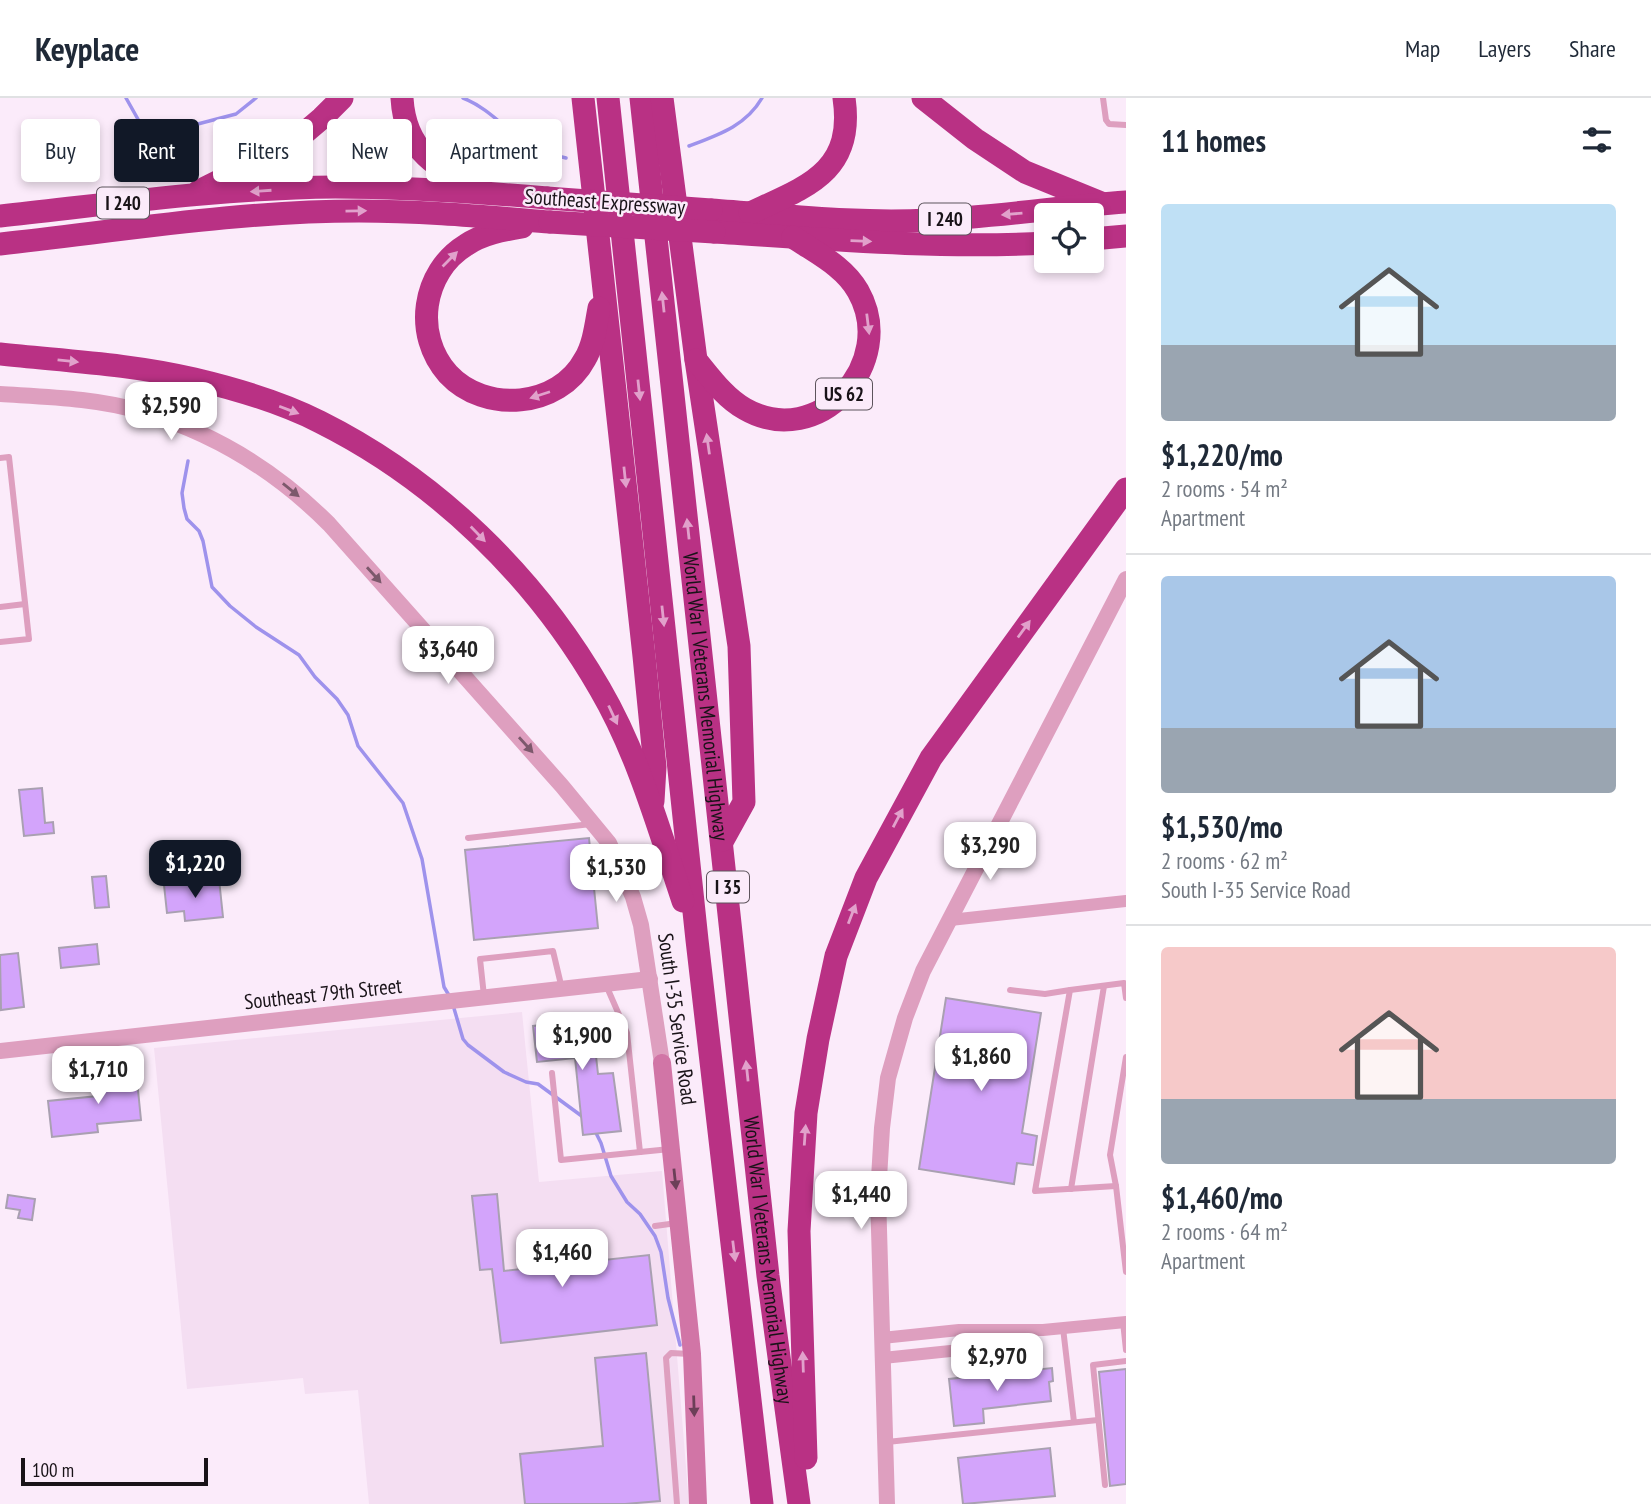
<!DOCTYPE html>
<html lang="en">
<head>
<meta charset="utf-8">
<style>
	body { margin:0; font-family:"PT Sans Narrow",sans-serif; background:#f2f2f3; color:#1f2937; height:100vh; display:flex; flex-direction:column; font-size:26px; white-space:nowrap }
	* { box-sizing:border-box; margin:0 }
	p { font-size:23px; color:#747a83 }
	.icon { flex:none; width:38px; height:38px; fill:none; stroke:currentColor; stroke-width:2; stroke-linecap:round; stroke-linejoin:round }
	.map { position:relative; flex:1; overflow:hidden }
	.side { display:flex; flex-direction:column; background:#fff; width:525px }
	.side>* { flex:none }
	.top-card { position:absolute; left:21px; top:21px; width:665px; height:63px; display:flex; gap:14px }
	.fabs { position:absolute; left:1034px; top:105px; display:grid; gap:14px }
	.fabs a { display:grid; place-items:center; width:70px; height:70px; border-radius:7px; background:#fff; box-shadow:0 4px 10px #0003; font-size:35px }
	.scale { position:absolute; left:21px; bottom:18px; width:187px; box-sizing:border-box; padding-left:7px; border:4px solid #191318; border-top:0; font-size:19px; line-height:24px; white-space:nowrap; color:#191318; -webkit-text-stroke:5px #fbebfa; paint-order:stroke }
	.price { position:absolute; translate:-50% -60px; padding:0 16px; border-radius:14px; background:#fff; color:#222; font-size:23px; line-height:46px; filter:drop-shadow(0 2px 4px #0008) }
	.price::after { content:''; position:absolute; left:50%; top:42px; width:21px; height:16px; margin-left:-10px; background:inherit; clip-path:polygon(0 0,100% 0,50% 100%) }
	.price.selected { background:#111827; color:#fff }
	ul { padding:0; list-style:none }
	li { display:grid; align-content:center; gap:14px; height:371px; padding:0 35px }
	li+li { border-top:2px solid #e0e1e3 }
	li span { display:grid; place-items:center; height:217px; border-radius:7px; color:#555 }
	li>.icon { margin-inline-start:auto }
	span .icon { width:126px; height:126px; fill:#fffc; stroke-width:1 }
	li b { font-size:30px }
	h2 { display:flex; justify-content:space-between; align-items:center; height:84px; padding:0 35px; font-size:30px }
	.tag { padding:0 24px; border-radius:7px; background:#fff; box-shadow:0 4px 10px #0003; font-size:24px; line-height:63px }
	.tag.selected { background:#111827; color:#fff }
	header { display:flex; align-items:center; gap:42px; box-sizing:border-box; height:98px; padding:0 35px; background:#fff; border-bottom:2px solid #e0e1e3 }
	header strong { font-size:33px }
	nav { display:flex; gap:38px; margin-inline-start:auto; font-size:24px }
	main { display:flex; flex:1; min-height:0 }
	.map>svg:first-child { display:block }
	.built { fill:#f4def2 }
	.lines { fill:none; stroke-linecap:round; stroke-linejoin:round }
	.stream { stroke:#9e92ec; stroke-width:3.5 }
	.building { fill:#d3a4fb; stroke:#a9a0b1; stroke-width:2 }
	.service { stroke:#de9fbf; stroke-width:6 }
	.minor { stroke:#de9fbf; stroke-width:12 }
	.tertiary { stroke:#de9fbf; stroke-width:16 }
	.secondary { stroke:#d175a6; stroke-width:18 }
	.motorway { stroke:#b93184; stroke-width:23 }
	.motorway-bridge { stroke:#b93184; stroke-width:23 }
	.oneway { fill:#e1a1cb }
	.oneway2 { fill:#7c596c }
	.oneway3 { fill:#6c3f58 }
	.labels { text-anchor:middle; stroke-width:5; stroke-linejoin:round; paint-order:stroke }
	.shield { fill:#fbebfa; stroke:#5d545c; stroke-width:2 }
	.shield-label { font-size:19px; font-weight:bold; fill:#191318 }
	.street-label { font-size:21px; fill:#191318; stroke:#fbebfa }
</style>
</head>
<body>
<header>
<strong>Keyplace</strong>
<nav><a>Map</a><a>Layers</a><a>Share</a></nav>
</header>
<main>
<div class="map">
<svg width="1126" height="1406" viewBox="0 0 1126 1406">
	<rect width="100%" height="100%" fill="#fbebfa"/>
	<path class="built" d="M522,914L539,1084L662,1073L689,1406H369L358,1292L305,1296L303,1280L187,1291L154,950Z"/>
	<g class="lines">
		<g class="stream">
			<path d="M126,0L148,39L236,16L256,0"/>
			<path d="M463,0C489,10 507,33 530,48C540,55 554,57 566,60"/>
			<path d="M689,48C718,37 746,28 762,0"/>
			<path d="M188,363L182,395L184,410L187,421L199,433L203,443L212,489L230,508L256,529L299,557L315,579L337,601L348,617L358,648L403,705L422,761L444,889L450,899"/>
			<path d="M453,907L463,941L468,947L504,974L526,984L538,986L583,1019"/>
			<path d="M595,1033L601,1045L611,1078L627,1104L640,1116L655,1138L661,1154L668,1200L680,1247"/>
		</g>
	</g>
	<g class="building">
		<path d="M42,690L45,725L53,724L54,735L24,738L19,692Z"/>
		<path d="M589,740L598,830L474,842L465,752Z"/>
		<path d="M106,778L109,809L95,810L92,779Z"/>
		<path d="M219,781L223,819L185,823L184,813L167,815L164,787Z"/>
		<path d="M97,846L99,866L61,870L59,850Z"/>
		<path d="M18,855L24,909L1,912L0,857Z"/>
		<path d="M946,900L1041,915L1022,1035L1037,1038L1033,1067L1017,1065L1014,1086L919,1071Z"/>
		<path d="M592,922L598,976L613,975L621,1033L583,1037L575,960L537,964L533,928Z"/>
		<path d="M136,972L141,1022L97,1026L98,1034L52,1039L48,1003L98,998L96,977Z"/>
		<path d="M497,1096L504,1173L649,1157L657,1227L501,1245L492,1171L480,1172L472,1098Z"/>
		<path d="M8,1097L35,1101L32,1122L18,1120L20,1112L6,1110Z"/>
		<path d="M646,1255L660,1403L625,1406H525L520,1356L603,1348L595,1260Z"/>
		<path d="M1052,1270L1053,1283L1049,1284L1051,1303L983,1311L984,1325L954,1328L949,1281Z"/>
		<path d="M1126,1271V1386L1110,1388L1099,1274Z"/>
		<path d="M1050,1350L1055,1398L963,1406L958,1360Z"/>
	</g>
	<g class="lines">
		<g class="service">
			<path d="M1103,0L1106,22L1109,26L1126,27"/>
			<path d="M0,360L9,359L29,541L0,544"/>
			<path d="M0,509L25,506"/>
			<path d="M468,740L591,726"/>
			<path d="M606,887L627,935L640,1054"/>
			<path d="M1010,892L1045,896L1070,892"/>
			<path d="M484,898L480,861L553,853L562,891"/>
			<path d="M1126,959L1110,1057L1116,1088L1126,1174"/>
			<path d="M552,975L561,1062L670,1051"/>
			<path d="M1116,1088L1035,1093L1070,892L1124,885L1126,900"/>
			<path d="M1071,1091L1104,888"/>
			<path d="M655,1128L677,1125"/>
			<path d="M1123,1224L1126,1252"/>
			<path d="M1063,1230L1074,1324"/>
			<path d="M887,1344L1098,1322"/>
			<path d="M1105,1387L1093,1267L1126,1263"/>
			<path d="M677,1406L666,1260L671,1255L690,1256"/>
		</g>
		<g class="minor">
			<path d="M950,822L1126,803"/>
			<path d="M882,1240L959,1232H1043L1126,1224"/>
			<path d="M883,1260L960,1252L1024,1237"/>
		</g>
		<g class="tertiary">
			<path d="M0,296C47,299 97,300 143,314C214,335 277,374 329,426L562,688L609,745L633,799L641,827L662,965"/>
			<path d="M0,953L650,881"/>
			<path d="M887,1406L878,1097L882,1030L888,980L905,920L923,873L1126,481"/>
		</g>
		<path class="secondary" d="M662,965L692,1256L698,1406"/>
		<g class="motorway">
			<path d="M402,0C405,53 437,72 481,89"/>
			<path d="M583,0L644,558L655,669L653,703"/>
			<path d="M608,0L697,842L762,1406"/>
			<path id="s1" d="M641,0L768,1178L799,1406"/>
			<path d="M662,0L696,262L739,548L744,704L723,742"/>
			<path d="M923,0L975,41L1025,74L1101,105"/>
			<path d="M199,93L289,48L322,20L342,0"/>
			<path d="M711,112C784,117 856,126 929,122C995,119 1060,109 1126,104"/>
			<path d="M750,115C806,89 855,74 844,0"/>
			<path d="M0,118C111,106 223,90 335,89C405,89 477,94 547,100"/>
			<path d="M522,129C503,132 482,136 466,147C422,174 413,237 448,276C485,316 559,310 585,261C594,246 596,226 599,210"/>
			<path d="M714,134C824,141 936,151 1046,145"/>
			<path d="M1092,141L1126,138"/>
			<path d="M0,146C119,133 239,113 359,113C423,113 487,119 550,124"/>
			<path d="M0,256C65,263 131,266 194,281C236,291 281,304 320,324C436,382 535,478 600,591C638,656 659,732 683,803"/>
			<path d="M696,262C710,279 725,300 745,311C818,353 899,265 858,193C844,168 816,155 793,139"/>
			<path d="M806,1360L799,1133L806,1015L818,941L836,858L866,780L931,660L1126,391"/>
		</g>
		<g class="motorway-bridge">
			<path d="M547,100L711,112"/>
			<path d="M550,124L714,134"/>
		</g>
	</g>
	<defs><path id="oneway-solid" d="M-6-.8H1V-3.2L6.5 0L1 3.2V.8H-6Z" transform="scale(1.75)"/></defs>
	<g class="oneway">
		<use href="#oneway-solid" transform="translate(261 93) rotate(176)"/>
		<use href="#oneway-solid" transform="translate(356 113) rotate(-1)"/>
		<use href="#oneway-solid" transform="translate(1012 116) rotate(175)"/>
		<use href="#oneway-solid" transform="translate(861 143) rotate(2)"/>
		<use href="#oneway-solid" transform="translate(450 161) rotate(-45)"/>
		<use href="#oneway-solid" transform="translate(663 204) rotate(-96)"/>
		<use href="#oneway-solid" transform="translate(868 226) rotate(83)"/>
		<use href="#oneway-solid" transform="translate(68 263) rotate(6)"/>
		<use href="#oneway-solid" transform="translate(639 292) rotate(84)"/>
		<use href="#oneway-solid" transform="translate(540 297) rotate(162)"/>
		<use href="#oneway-solid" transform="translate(289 312) rotate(21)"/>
		<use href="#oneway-solid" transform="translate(708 346) rotate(-98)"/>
		<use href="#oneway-solid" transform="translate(625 379) rotate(84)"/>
		<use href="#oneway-solid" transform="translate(688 431) rotate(-96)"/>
		<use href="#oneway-solid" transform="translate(478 436) rotate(46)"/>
		<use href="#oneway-solid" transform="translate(663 518) rotate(84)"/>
		<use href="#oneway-solid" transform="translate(1024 531) rotate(-54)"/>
		<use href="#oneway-solid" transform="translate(613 617) rotate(65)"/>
		<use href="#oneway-solid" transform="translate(898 720) rotate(-62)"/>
		<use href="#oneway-solid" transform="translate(852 816) rotate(-69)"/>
		<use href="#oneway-solid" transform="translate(747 973) rotate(-96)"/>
		<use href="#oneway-solid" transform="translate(805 1037) rotate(-86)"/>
		<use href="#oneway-solid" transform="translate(734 1153) rotate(83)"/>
		<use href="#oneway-solid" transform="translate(803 1264) rotate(-92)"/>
	</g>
	<g class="oneway2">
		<use href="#oneway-solid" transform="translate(291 392) rotate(39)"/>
		<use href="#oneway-solid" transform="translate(374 477) rotate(48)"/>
		<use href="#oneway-solid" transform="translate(526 647) rotate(48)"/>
	</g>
	<g class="oneway3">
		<use href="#oneway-solid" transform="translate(675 1081) rotate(84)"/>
		<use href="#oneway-solid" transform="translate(694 1308) rotate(88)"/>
	</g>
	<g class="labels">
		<g class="shield">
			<rect x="97" y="89.5" width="52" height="31" rx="5"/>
			<rect x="919" y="105.5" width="52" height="31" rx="5"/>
			<rect x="816" y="280.5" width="56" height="31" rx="5"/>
			<rect x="707" y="773.5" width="42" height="31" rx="5"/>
		</g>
		<g class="shield-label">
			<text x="123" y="112">I 240</text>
			<text x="945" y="128">I 240</text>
			<text x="844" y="303">US 62</text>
			<text x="728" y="796">I 35</text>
		</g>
		<g class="street-label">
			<text transform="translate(605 104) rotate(4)" y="7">Southeast Expressway</text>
			<text dy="7" stroke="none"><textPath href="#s1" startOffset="602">World War I Veterans Memorial Highway</textPath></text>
			<text transform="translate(323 896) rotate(-6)" y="7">Southeast 79th Street</text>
			<text transform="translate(677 921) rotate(82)" y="7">South I-35 Service Road</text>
			<text dy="7" stroke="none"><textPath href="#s1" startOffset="1169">World War I Veterans Memorial Highway</textPath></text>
		</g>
	</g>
</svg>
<div class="fabs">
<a><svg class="icon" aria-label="locate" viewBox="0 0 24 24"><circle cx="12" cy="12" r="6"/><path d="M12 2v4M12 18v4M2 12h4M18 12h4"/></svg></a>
</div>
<div class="scale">100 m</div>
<b class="price" style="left:171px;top:344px">$2,590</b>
<b class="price" style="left:448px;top:588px">$3,640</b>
<b class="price" style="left:990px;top:784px">$3,290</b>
<b class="price selected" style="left:195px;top:802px">$1,220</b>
<b class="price" style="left:616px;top:806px">$1,530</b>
<b class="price" style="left:582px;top:974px">$1,900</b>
<b class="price" style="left:981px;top:995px">$1,860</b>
<b class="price" style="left:98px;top:1008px">$1,710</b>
<b class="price" style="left:861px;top:1133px">$1,440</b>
<b class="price" style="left:562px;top:1191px">$1,460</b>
<b class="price" style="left:997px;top:1295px">$2,970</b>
<div class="top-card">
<a class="tag">Buy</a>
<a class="tag selected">Rent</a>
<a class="tag">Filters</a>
<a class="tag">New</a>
<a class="tag">Apartment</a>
</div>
</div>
<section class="side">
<h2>11 homes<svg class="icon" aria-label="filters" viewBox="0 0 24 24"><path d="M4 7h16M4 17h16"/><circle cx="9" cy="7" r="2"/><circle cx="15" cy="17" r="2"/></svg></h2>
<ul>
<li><span style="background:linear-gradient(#bfe0f5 65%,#9aa5b1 0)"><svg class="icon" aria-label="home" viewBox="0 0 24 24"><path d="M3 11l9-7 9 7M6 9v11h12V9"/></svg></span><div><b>$1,220/mo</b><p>2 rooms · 54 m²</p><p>Apartment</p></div></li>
<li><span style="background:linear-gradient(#a9c7e8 70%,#9aa5b1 0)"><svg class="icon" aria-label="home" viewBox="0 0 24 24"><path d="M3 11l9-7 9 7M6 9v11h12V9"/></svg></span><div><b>$1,530/mo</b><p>2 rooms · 62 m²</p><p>South I-35 Service Road</p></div></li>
<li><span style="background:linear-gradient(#f6c9c9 70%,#9aa5b1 0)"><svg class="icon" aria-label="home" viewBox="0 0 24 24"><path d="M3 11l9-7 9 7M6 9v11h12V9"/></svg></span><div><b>$1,460/mo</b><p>2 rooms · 64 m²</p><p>Apartment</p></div></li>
</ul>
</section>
</main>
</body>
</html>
